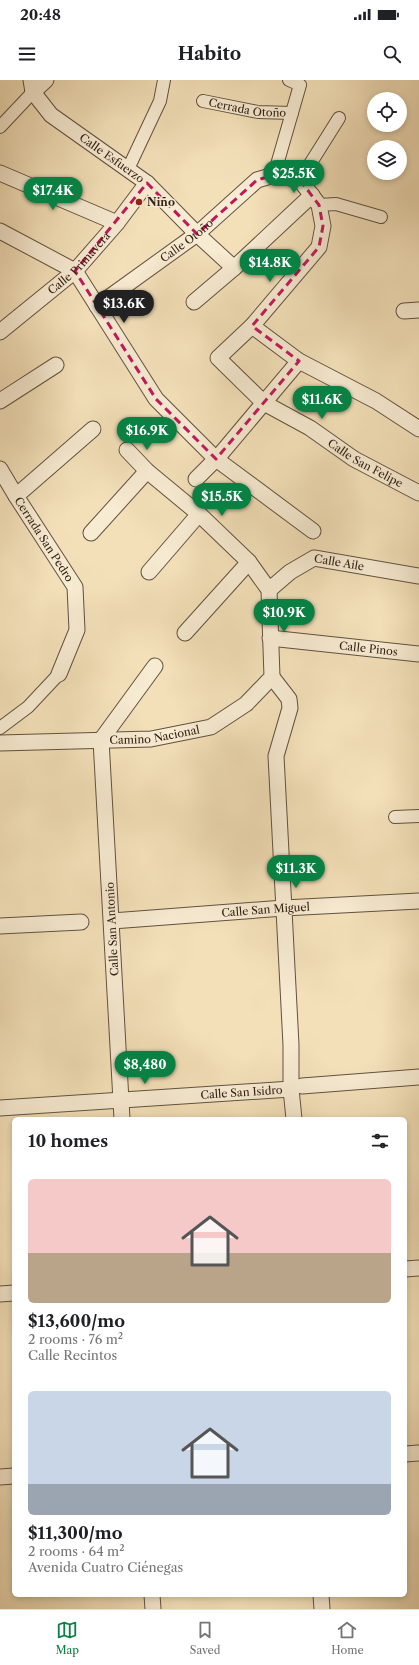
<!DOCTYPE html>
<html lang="en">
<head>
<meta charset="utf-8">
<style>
	body { margin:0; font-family:"Libre Caslon Text",serif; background:#f6f6f6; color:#202124; height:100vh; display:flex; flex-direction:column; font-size:15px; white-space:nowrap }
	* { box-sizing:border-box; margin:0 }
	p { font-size:13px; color:#757577 }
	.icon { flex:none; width:22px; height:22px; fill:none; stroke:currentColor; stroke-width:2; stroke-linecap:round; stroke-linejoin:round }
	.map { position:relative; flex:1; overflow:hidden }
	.details { position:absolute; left:12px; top:1037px; width:395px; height:480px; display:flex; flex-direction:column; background:#fff; border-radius:6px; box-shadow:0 2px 6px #0003 }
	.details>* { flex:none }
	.tools { position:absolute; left:367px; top:12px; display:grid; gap:8px }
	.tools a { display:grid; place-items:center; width:40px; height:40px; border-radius:50%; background:#fff; box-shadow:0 2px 6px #0003; font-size:20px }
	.price { position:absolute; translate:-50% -34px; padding:0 9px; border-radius:14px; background:#0b8043; color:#fff; font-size:13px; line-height:26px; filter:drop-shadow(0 1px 2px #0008) }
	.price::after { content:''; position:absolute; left:50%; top:24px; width:12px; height:9px; margin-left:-6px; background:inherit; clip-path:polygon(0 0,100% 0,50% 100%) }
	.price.on { background:#222; color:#fff }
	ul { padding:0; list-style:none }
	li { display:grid; align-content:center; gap:8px; height:212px; padding:0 16px }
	li span { display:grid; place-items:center; height:124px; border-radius:6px; color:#555 }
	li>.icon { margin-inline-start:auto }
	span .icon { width:72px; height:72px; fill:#fffc; stroke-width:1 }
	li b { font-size:17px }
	h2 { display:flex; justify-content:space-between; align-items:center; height:48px; padding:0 16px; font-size:17px }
	.status { display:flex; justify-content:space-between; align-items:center; height:28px; padding:0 20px; background:#fff; direction:ltr }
	.status svg { height:11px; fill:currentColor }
	header { display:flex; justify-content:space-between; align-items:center; height:52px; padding:0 16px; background:#fff; font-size:18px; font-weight:700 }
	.tab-bar { display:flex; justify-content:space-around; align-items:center; height:56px; border-top:1px solid #e0e0e0; background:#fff; font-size:11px; color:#757577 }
	.tab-bar a { display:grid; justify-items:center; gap:2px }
	.tab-bar .on { color:#0b8043 }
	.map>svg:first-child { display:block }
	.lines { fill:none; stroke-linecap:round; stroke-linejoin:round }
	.pedestrian-casing { stroke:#62513f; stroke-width:14 }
	.minor-casing { stroke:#62513f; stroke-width:17 }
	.pedestrian { stroke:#f7ebd2; stroke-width:12 }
	.minor { stroke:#f7ebd2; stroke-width:15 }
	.marked { fill:none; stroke:#c2185b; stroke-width:3; stroke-dasharray:8 5; stroke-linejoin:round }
	.poi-dot { fill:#8f2418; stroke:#f7ebd2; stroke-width:1.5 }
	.labels { text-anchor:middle; stroke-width:3; stroke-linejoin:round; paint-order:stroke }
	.street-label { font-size:11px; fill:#322116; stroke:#f7ebd2 }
	.poi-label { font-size:11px; font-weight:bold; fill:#322116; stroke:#f7ebd2; text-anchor:start }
</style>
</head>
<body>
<div class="status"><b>20:48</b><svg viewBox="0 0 49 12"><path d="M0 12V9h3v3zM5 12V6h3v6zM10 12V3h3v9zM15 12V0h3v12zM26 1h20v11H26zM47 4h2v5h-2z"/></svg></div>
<header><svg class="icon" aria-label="menu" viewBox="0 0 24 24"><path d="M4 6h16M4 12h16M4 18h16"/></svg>Habito<svg class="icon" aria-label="search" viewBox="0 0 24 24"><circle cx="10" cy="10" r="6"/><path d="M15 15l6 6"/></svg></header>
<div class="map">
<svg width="419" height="1529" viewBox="0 0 419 1529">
	<rect width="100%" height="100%" fill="#f3e0b9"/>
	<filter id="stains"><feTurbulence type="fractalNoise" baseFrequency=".005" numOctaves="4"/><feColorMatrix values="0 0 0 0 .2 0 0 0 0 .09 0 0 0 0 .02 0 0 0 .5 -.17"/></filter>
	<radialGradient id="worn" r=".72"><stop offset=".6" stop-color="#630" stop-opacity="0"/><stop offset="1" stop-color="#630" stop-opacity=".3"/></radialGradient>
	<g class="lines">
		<g class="pedestrian-casing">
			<g id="pedestrian">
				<path id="s1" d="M203,21L258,32L292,33"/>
				<path d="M0,47L33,12"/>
				<path d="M128,89L160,21L164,0"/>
				<path d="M274,95L300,5L289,0"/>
				<path d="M300,100L339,38"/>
				<path d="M319,125L336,124L381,137"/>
				<path d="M0,648L28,627L59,594"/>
				<path d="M395,737L419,736"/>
			</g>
		</g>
		<g class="minor-casing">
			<g id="minor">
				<path id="s2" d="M31,0L33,12L51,35L147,103L197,154L234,188"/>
				<path d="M33,12L46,0"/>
				<path d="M0,93L117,143"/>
				<path d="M0,151L75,191L156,319L216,379L313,451"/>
				<path d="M194,222L234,188L312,115"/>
				<path id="s3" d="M97,226L197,154L257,100L274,95L300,100L319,125L323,146L319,167L252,246L218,278L264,323L310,348L354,379L419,413"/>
				<path d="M404,231L419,230"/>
				<path d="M252,246L299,281L376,321L419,349"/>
				<path id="s4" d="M0,252L75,191L117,143L147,103"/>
				<path d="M0,321L56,285"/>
				<path id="s5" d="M0,389L16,416L75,507L77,550L59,594"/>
				<path d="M196,399L219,376L299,281"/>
				<path d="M16,416L93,349"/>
				<path d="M91,453L147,391"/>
				<path d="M149,492L199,434"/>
				<path id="s6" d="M269,510L290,492L314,478L419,496"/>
				<path d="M185,553L249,482"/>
				<path id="s7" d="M270,558L419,574"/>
				<path d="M272,597L289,619L290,628L276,676L291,965V1009L294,1039"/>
				<path id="s8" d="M0,663L151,659L211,647L246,624L272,597L269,510L249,482L199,434L147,391L127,370"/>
				<path id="s9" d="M112,841L284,828L419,821"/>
				<path d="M0,846L81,842"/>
				<path d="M302,1006L419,997"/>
				<path id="s10" d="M0,1028L291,1009"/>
				<path d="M122,1039L101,660L155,586"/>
				<path d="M405,1189L419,1188"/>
				<path d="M0,1214L14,1213"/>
				<path d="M405,1374L419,1373"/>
				<path d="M0,1397L14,1396"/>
				<path d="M152,1515L153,1529"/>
				<path d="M321,1515L322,1529"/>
			</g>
		</g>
		<use href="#pedestrian" class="pedestrian"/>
		<use href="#minor" class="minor"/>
	</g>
	<path class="marked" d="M274,95L300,100L319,125L323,146L319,167L252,246L299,281L216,379L156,319L75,191L147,103L197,154L257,100Z"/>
	<circle class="poi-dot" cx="139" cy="122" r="4"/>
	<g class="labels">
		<g class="street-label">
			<text dy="4" stroke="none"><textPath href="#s1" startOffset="45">Cerrada Otoño</textPath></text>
			<text dy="4" stroke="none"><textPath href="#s2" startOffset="116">Calle Esfuerzo</textPath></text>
			<text dy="4" stroke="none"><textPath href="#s3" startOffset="111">Calle Otoño</textPath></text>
			<text dy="4" stroke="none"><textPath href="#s4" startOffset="105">Calle Primavera</textPath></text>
			<text dy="4" stroke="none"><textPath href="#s3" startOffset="655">Calle San Felipe</textPath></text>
			<text dy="4" stroke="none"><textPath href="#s5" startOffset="83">Cerrada San Pedro</textPath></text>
			<text dy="4" stroke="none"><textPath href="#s6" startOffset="81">Calle Aile</textPath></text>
			<text dy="4" stroke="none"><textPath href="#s7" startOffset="99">Calle Pinos</textPath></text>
			<text dy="4" stroke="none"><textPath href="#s8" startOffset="155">Camino Nacional</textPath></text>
			<text dy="4" stroke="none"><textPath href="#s9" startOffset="154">Calle San Miguel</textPath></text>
			<text transform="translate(112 849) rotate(-93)" y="4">Calle San Antonio</text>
			<text dy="4" stroke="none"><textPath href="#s10" startOffset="242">Calle San Isidro</textPath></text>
		</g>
		<g class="poi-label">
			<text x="147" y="126">Niño</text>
		</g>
	</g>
	<rect width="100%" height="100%" filter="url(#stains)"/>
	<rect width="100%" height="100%" fill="url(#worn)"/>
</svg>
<div class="tools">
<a><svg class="icon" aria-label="locate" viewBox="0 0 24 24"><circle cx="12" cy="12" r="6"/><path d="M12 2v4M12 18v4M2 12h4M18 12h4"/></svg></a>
<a><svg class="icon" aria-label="layers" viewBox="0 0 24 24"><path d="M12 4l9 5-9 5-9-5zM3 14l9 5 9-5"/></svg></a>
</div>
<b class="price" style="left:294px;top:114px">$25.5K</b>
<b class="price" style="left:53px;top:131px">$17.4K</b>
<b class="price" style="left:270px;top:203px">$14.8K</b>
<b class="price on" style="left:124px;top:244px">$13.6K</b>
<b class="price" style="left:322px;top:340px">$11.6K</b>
<b class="price" style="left:147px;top:371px">$16.9K</b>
<b class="price" style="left:222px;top:437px">$15.5K</b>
<b class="price" style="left:284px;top:553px">$10.9K</b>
<b class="price" style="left:296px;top:809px">$11.3K</b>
<b class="price" style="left:145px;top:1005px">$8,480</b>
<section class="details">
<h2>10 homes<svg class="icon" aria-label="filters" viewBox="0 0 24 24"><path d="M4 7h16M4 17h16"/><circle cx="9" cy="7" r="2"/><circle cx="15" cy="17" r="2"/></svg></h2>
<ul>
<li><span style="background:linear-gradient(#f6c9c9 60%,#b9a48a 0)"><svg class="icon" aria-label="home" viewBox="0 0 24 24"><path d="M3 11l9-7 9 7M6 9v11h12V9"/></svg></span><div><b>$13,600/mo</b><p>2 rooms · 76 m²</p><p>Calle Recintos</p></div></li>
<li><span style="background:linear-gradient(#c9d6e8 75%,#9aa5b1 0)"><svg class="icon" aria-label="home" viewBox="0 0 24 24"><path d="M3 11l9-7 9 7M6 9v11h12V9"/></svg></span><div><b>$11,300/mo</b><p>2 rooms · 64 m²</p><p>Avenida Cuatro Ciénegas</p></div></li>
</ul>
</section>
</div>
<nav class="tab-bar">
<a class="on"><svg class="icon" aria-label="map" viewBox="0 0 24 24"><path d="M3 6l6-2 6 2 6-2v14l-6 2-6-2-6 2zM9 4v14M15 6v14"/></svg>Map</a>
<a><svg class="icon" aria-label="saved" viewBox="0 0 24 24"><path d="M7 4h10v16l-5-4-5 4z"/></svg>Saved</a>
<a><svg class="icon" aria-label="home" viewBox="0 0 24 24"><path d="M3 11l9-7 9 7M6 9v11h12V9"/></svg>Home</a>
</nav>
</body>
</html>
